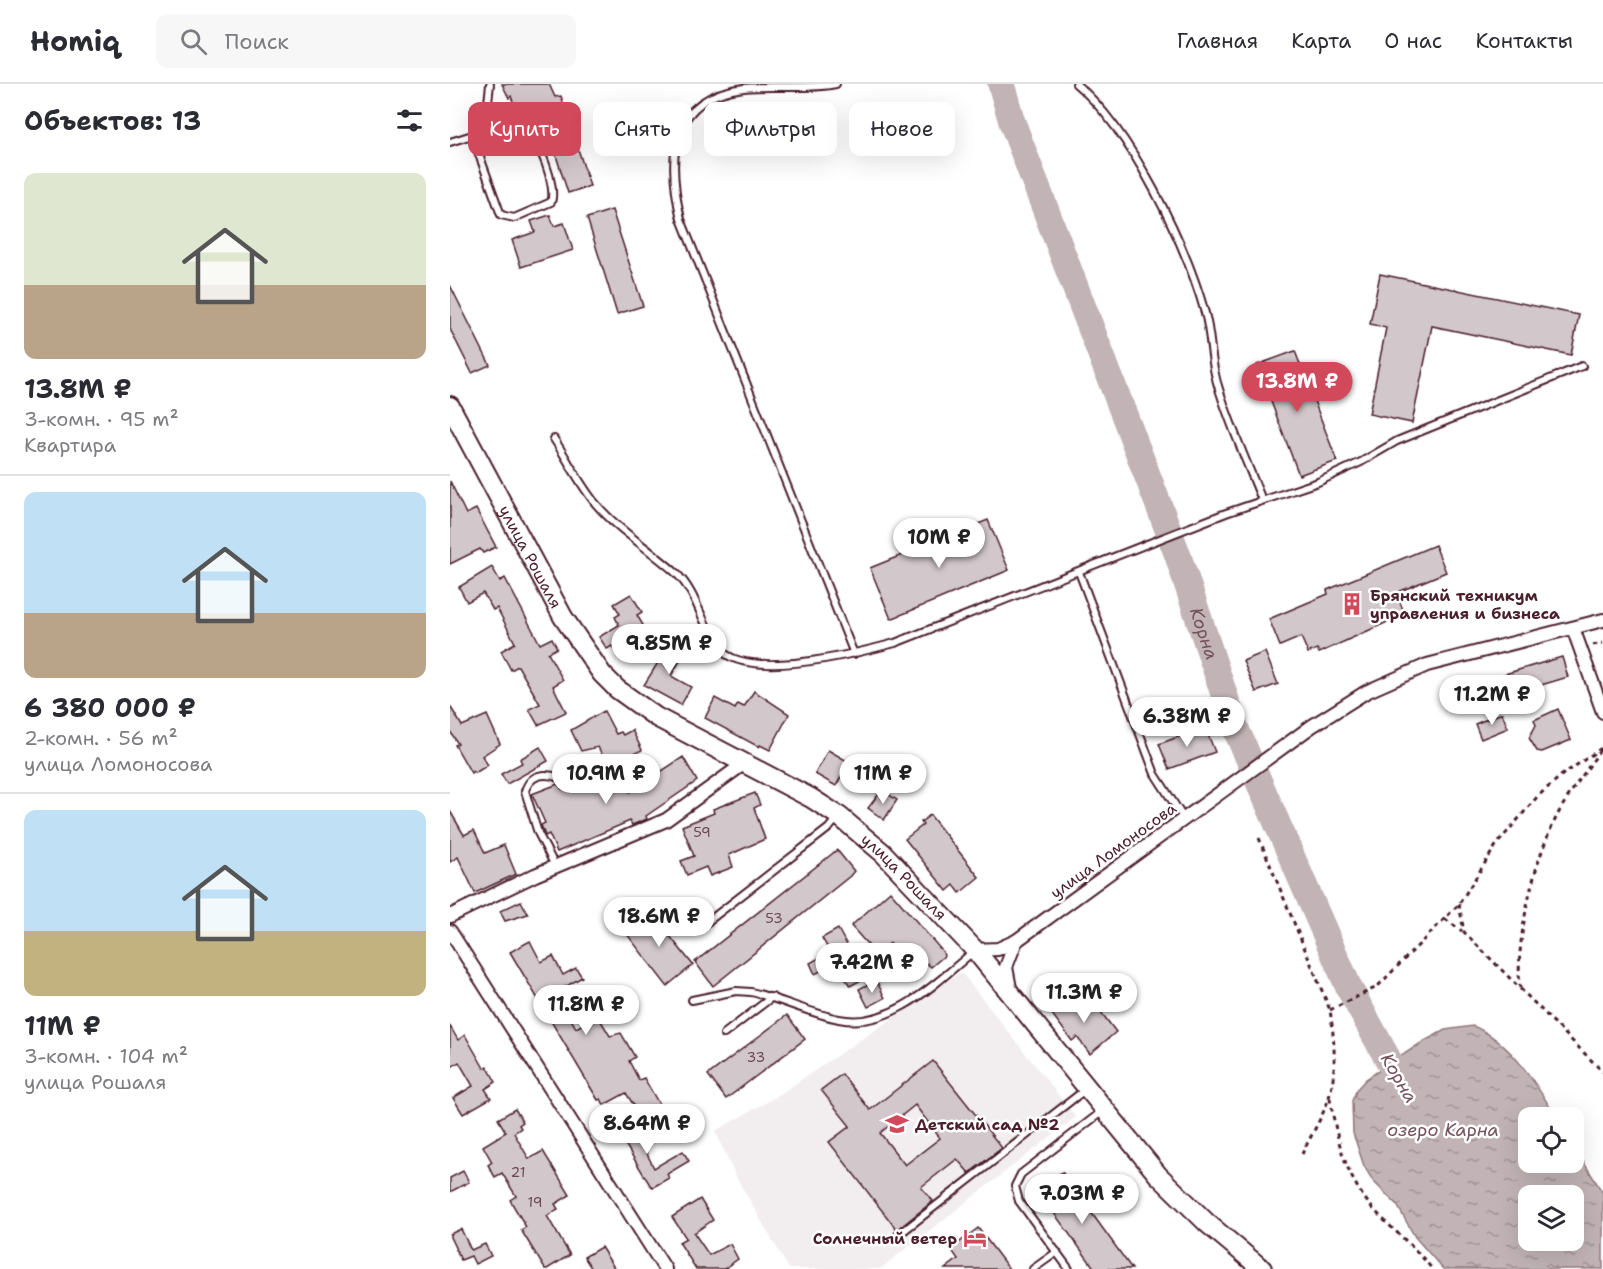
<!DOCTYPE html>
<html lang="ru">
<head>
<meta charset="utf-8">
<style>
	body { margin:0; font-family:"Shantell Sans",sans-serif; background:#f7f7f7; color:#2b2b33; height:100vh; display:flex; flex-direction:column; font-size:22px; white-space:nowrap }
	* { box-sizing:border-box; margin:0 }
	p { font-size:20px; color:#7c7c81 }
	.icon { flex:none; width:33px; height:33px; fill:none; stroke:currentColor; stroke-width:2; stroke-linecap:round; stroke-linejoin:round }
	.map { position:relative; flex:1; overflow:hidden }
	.sheet { display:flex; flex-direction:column; background:#fff; width:450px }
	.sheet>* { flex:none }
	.top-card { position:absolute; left:18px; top:18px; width:570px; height:54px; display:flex; gap:12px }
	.tools { position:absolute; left:1068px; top:1023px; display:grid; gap:12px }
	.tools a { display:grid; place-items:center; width:66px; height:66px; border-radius:12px; background:#fff; box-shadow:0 6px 24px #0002; font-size:30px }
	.price { position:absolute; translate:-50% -51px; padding:0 14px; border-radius:21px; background:#fff; color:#222; font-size:20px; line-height:39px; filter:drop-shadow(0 2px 3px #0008) }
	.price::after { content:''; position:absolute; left:50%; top:36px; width:18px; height:14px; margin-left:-9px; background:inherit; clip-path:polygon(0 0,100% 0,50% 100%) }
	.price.on { background:#d1495b; color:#fff }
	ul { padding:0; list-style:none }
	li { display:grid; align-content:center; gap:12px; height:318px; padding:0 24px }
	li+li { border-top:2px solid #e1e1e2 }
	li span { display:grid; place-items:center; height:186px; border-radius:12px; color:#555 }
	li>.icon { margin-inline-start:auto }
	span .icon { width:108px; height:108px; fill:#fffc; stroke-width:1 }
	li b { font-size:26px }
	h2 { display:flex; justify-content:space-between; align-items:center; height:72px; padding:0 24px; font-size:26px }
	.chip { padding:0 21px; border-radius:12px; background:#fff; box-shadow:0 6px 24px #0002; font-size:21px; line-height:54px }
	.chip.on { background:#d1495b; color:#fff }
	header { display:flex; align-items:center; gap:36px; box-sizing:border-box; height:84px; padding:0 30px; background:#fff; border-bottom:2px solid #e1e1e2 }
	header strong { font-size:28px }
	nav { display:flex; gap:33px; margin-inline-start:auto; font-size:21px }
	.search { width:420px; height:54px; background:#f7f7f7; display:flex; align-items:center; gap:15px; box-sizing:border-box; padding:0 21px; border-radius:12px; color:#7c7c81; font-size:22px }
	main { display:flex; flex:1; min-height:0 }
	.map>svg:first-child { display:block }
	.built { fill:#f2eeef }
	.water { fill:url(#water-ripples); stroke:#91787e; stroke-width:1.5; fill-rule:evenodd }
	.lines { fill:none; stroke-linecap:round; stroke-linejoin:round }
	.river { stroke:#c1b3b6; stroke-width:27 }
	.building { fill:#d2c7cb; stroke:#4a1f2b; stroke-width:1.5; fill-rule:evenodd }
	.service-casing { stroke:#4a1f2b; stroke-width:10 }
	.minor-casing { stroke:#4a1f2b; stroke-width:16 }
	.secondary-casing { stroke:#4a1f2b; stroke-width:22 }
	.path { stroke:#4a1f2b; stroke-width:3; stroke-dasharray:4.5 4.5; stroke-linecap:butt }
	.service { stroke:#fff; stroke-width:6 }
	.minor { stroke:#fff; stroke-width:12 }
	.secondary { stroke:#fff; stroke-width:18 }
	.labels { text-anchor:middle; stroke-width:5; stroke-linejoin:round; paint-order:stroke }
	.number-label { font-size:14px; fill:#6c4953 }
	.street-label { font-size:16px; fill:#4a1f2b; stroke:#fff }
	.poi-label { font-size:16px; font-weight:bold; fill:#4a1f2b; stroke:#fff; text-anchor:start }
	.water-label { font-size:18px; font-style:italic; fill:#74535c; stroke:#fff }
</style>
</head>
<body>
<header>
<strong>Homiq</strong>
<div class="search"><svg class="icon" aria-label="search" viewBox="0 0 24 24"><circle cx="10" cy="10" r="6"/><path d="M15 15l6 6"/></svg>Поиск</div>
<nav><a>Главная</a><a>Карта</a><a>О нас</a><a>Контакты</a></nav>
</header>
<main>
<section class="sheet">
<h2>Объектов: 13<svg class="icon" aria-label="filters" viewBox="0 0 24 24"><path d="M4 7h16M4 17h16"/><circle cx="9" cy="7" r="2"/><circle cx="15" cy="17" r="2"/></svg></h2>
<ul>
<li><span style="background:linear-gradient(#dfe7d0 60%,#b9a48a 0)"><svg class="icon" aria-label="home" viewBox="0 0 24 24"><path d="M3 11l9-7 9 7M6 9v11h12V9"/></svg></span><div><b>13.8M ₽</b><p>3-комн. · 95 m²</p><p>Квартира</p></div></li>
<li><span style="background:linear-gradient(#bfe0f5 65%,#b9a48a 0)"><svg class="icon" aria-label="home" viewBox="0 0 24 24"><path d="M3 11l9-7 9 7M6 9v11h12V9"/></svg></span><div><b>6 380 000 ₽</b><p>2-комн. · 56 m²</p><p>улица Ломоносова</p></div></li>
<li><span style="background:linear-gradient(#bfe0f5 65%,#c2b280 0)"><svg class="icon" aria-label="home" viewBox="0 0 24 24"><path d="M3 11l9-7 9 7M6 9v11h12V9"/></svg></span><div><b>11M ₽</b><p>3-комн. · 104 m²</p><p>улица Рошаля</p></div></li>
</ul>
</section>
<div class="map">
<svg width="1153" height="1185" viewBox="0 0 1153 1185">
	<defs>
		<pattern id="water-ripples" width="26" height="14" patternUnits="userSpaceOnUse" patternTransform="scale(1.5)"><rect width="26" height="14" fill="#c1b3b6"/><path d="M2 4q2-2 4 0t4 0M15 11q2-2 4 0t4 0" fill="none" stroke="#9f9194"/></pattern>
	</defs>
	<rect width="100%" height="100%" fill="#fff"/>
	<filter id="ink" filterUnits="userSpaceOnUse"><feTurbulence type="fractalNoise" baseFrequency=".0167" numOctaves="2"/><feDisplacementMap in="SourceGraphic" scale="12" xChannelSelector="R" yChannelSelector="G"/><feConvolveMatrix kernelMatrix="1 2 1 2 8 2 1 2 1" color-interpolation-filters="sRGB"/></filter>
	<g filter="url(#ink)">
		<path class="built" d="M511,888L626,1033L430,1185H339L285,1091L265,1047L324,1014Z"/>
		<path class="water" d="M1023,942C1061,958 1085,998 1106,1033L1078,1034V1078H1124V1063L1153,1109V1185H993L965,1153L947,1121L923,1097L914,1082L903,1049L902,1017L907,1005L916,995L971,959L995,946ZM1078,1112H1124V1156H1078Z"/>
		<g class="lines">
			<path class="river" id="s1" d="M551,0L562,38L727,469L785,643L899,904L957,1010"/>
		</g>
		<g class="building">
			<path d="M52,0H99L105,13L111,12L140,102L118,109L93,31L71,39L61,12L59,14Z"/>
			<path d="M162,126L193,222L167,230L137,134Z"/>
			<path d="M100,131L104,142L114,139L123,166L71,183L62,156L85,148L81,137Z"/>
			<path d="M930,190L1129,231L1121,271L982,242L962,339L919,330L936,244L920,240Z"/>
			<path d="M0,201L40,281L22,289L0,245Z"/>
			<path d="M845,267L887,377L849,391L807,281Z"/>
			<path d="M0,397L16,430L26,425L46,463L33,469L30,465L0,480Z"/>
			<path d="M538,436L559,486L441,535L420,484Z"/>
			<path d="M985,461L996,488L946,509L955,530L869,569L867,565L858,569L851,553L830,562L819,535L878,510L877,506Z"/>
			<path d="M42,483L50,497L55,494L90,560L102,554L107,564L98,569L113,596L103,602L116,628L88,641L79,625L90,620L68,582L61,586L51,567L65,559L47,524L43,526L33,509L17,518L9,503Z"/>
			<path d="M181,510L192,528L187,531L194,543L175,555L178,561L166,568L162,562L157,565L149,553L169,541L165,533L170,530L164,520Z"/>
			<path d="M222,556L237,565L221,592L241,603L231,621L194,601Z"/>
			<path d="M815,568L828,600L806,608L793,577Z"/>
			<path d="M1112,573L1118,593L1081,604L1080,600L1043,611L1038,595Z"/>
			<path d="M304,607L339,630L320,666L310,661L309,663L255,634L265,614L285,625L288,620L294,623Z"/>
			<path d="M0,622L12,642L37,631L50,660L32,672L38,681L25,689L23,687L21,689L5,661L8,660L0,647Z"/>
			<path d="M1108,625L1121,656L1092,668L1087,667L1079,654L1086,641L1084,636Z"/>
			<path d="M154,627L166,650L171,648L173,651L182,646L192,666L158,682L148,663L131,667L121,646Z"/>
			<path d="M1052,629L1058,644L1031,655L1025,640Z"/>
			<path d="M755,643L765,668L719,685L709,660Z"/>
			<path d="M90,663L98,677L57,700L51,690L72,679L70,675Z"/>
			<path d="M378,666L399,678L386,702L365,690Z"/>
			<path d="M233,673L247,697L196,732L197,735L182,741L180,737L107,768L99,750L95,752L91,741L95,739L82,710L108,700L112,705L122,707L126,700L149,690L157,710L177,701L180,708Z"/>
			<path d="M432,706L447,716L434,736L418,724Z"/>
			<path d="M305,709L310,721L304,724L315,755L279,771L283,783L260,792L256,783L237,791L231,777L244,772L232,742L264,729L263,725Z"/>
			<path d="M0,727L14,751L24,746L35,769L54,761L66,790L25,809L8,773L0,778Z"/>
			<path d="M480,731L529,793L510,809L504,801L497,807L455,755L473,741L471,738Z"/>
			<path d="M387,766L404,787L400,792L263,902L245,878Z"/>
			<path d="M440,807L493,868L494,872L481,883L465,869L454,875L440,859L427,871L401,842Z"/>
			<path d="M71,817L78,830L55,837L50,827Z"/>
			<path d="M205,826L218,843L215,846L243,881L217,902L176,849Z"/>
			<path d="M388,845L415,894L400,902L386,879L365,890L360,879L380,868L372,854Z"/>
			<path d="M80,857L91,878L103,872L113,891L126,884L132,893L115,903L117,906L113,909L115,912L110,915L126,944L148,932L160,952L171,949L185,973L179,977L189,996L194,994L210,1022L191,1033L176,1009L154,1021L151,1015L148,1016L60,868Z"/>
			<path d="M426,896L435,914L418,923L409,905Z"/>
			<path d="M638,911L666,948L640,970L627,953L622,957L599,926L610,919L616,927Z"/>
			<path d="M337,931L355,955L276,1015L258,991Z"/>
			<path d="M0,942L8,956L15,951L34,984L37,982L46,998L35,1005L41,1014L13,1030L3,1014L23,1002L9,978L0,984Z"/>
			<path d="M483,977L552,1064L519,1089L507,1075L471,1103L483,1117L447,1146L379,1058L400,1042L371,1006L392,990L420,1026ZM465,1021L490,1054L455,1081L430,1049Z"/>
			<path d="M65,1025L73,1038L69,1041L71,1044L64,1049L79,1075L93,1067L120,1111L105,1120L108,1125L97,1132L120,1171L97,1185H95L71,1146L76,1143L60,1116L66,1112L52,1089L45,1093L38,1081L42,1078L33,1062L56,1048L48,1035Z"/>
			<path d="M179,1033L204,1084L233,1067L239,1077L217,1090L219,1094L203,1103L200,1101L164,1042Z"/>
			<path d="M13,1087L19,1098L0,1108V1094Z"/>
			<path d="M612,1088L682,1185H645L587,1106Z"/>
			<path d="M250,1115L263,1136L244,1149L259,1171L280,1160L288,1175L274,1185H246L229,1158L236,1154L222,1133Z"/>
			<path d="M528,1144L559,1185H495L508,1175L501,1165Z"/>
			<path d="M11,1145L21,1166L35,1160L41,1172L25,1180L21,1172L11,1176L0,1153V1150Z"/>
			<path d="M151,1163L165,1185H142L134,1173Z"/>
		</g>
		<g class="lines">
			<g class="service-casing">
				<g id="service">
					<path d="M386,0C355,6 325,1 294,4C218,13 217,75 231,135L404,570"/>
					<path d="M626,0C681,45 736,161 755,229C762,254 760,280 769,305C781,343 797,379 812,416"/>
					<path d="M22,51L51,131L64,134L101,118C107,104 90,53 73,48C62,45 47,47 35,47"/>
					<path d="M0,58L35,47L40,0"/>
					<path d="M104,355C118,376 130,401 146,420C169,447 200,465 226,489C248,510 251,540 269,564C296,598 408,569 445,559L776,429L868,398L911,378L947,357L1132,282"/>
					<path d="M629,488L705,690L734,735"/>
					<path d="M105,782L88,749L75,707C82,684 107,689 121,702"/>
					<path d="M256,839L379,744L388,733"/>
					<path d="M242,916L286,907L301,908C331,915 359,929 389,935C441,946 488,897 524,867"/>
					<path d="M274,950L322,913"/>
					<path d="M447,1152L636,1005"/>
					<path d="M583,1185L607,1168"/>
					<path d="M619,1185L569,1117L565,1102L571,1090L654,1026"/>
				</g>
			</g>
			<g class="minor-casing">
				<g id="minor">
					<path d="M1123,544L1153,628"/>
					<path d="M0,832L85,791L216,736L296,678"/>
					<path d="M0,847L215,1185"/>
					<path d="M525,866L548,865L566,857L862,642L916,608L977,581L1153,536"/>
					<path d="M560,904L556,883L566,857"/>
				</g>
			</g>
			<g class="secondary-casing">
				<g id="secondary">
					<path id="s2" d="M0,322L113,533L152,590L167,605L206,633L361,714L389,732L433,769L525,866L708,1091L757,1139L812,1185"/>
				</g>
			</g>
			<g class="path">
				<path d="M1143,561L1153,559"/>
				<path d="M809,754L880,926C884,952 887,985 880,1010C874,1031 861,1051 852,1070"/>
				<path d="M1009,820L1014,848L1153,988"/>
				<path d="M995,835L1012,847"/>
				<path d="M1070,904C1065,858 1084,777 1105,736C1117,711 1135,689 1150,666"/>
				<path d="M880,926L927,903L1009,820L1047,760L1087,713L1112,691L1153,663"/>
				<path d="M880,1014C887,1057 896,1096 926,1128C945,1148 966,1164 982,1185"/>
			</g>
			<use href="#service" class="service"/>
			<use href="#minor" class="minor"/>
			<use href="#secondary" class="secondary"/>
		</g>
	</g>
	<defs>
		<g id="building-bare" transform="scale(1.8)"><path d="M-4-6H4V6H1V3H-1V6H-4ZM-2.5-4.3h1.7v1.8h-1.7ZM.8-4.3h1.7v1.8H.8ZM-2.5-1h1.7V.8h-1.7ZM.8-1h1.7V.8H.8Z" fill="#d1495b" stroke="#fff" stroke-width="2.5" paint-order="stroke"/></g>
		<g id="school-bare" transform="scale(1.8)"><path d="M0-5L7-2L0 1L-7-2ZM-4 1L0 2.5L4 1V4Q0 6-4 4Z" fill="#d1495b" stroke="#fff" stroke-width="2.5" paint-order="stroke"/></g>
		<g id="hotel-bare" transform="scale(1.8)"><path d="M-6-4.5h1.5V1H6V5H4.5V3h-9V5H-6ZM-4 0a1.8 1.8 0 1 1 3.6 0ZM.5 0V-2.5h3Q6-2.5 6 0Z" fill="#d1495b" stroke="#fff" stroke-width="2.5" paint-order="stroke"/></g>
	</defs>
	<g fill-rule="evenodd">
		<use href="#building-bare" x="902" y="520"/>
		<use href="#school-bare" x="447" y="1040"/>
		<use href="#hotel-bare" x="525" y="1154"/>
	</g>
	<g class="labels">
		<g class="number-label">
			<text x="252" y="753">59</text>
			<text x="324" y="839">53</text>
			<text x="306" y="978">33</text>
			<text x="68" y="1093">21</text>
			<text x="85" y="1123">19</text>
		</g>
		<g class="street-label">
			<text dy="6" stroke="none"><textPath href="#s2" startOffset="171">улица Рошаля</textPath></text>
			<text transform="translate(663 766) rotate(-36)" y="6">улица Ломоносова</text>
			<text dy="6" stroke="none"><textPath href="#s2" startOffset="675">улица Рошаля</textPath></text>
		</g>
		<g class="poi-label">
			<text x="920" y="517">Брянский техникум<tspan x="920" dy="18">управления и бизнеса</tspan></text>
			<text x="465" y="1046">Детский сад №2</text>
			<text x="507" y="1160" text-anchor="end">Солнечный ветер</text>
		</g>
		<g class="water-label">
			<text dy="6" stroke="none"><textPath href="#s1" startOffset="586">Корна</textPath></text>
			<text transform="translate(949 994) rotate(60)" y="6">Корна</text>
			<text x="993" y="1052">озеро Карна</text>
		</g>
	</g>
</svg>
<div class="tools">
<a><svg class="icon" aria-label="locate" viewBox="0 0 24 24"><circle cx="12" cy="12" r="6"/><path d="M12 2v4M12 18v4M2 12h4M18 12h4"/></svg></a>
<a><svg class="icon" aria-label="layers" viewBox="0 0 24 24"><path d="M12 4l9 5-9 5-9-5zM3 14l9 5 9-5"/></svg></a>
</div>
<b class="price on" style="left:847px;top:329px">13.8M ₽</b>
<b class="price" style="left:489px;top:485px">10M ₽</b>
<b class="price" style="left:219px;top:591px">9.85M ₽</b>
<b class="price" style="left:1042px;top:642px">11.2M ₽</b>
<b class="price" style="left:737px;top:664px">6.38M ₽</b>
<b class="price" style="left:156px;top:721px">10.9M ₽</b>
<b class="price" style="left:433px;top:721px">11M ₽</b>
<b class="price" style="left:209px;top:864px">18.6M ₽</b>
<b class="price" style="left:422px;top:910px">7.42M ₽</b>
<b class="price" style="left:634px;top:940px">11.3M ₽</b>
<b class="price" style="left:136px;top:952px">11.8M ₽</b>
<b class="price" style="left:197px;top:1071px">8.64M ₽</b>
<b class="price" style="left:632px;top:1141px">7.03M ₽</b>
<div class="top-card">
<a class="chip on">Купить</a>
<a class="chip">Снять</a>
<a class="chip">Фильтры</a>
<a class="chip">Новое</a>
</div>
</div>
</main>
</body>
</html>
